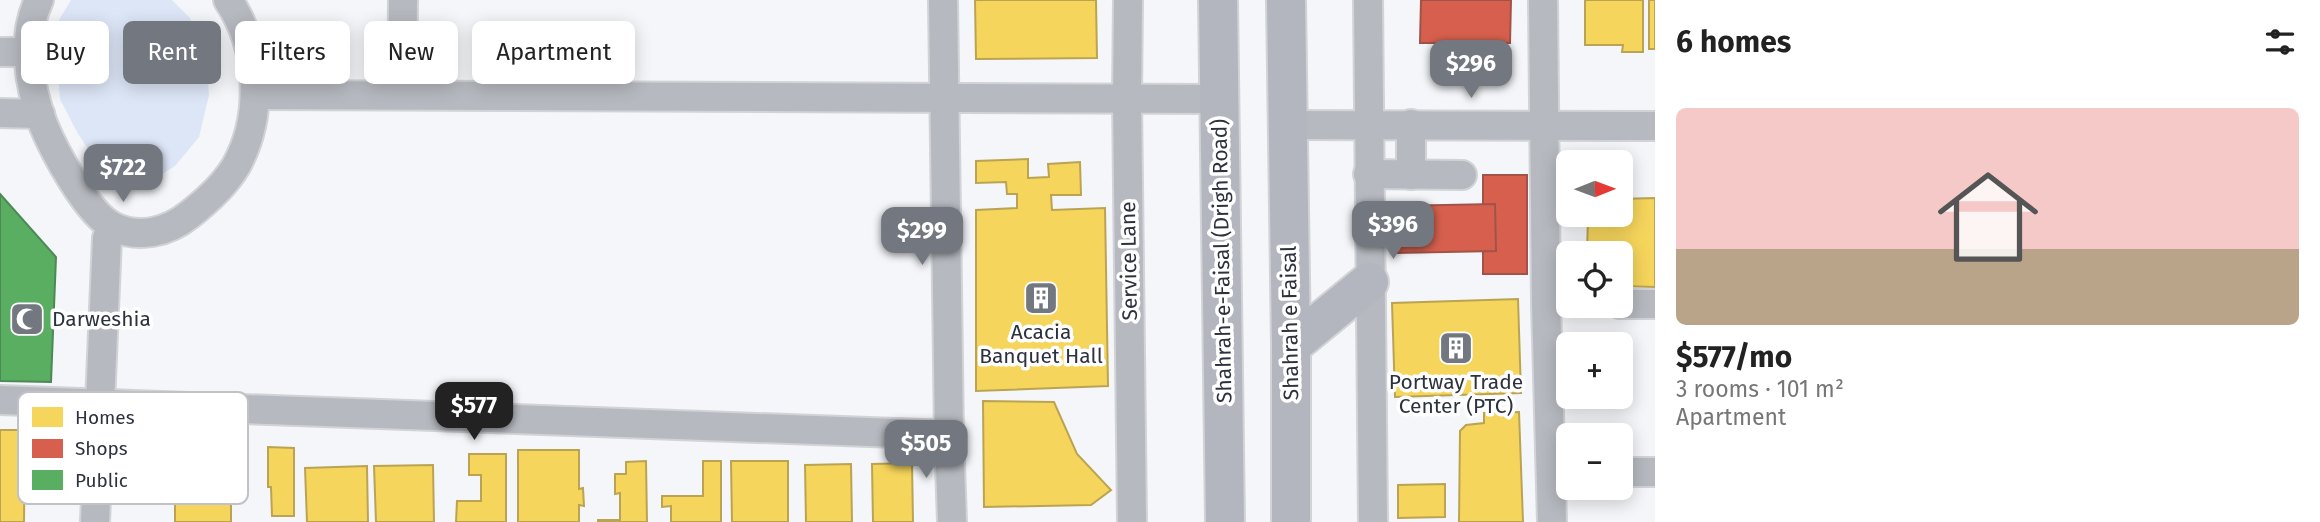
<!DOCTYPE html>
<html lang="en">
<head>
<meta charset="utf-8">
<style>
	body { margin:0; font-family:"Fira Sans",sans-serif; background:#f2f2f2; color:#222; height:100vh; display:flex; flex-direction:column; font-size:26px; white-space:nowrap }
	* { box-sizing:border-box; margin:0 }
	p { font-size:23px; color:#767676 }
	.icon { flex:none; width:38px; height:38px; fill:none; stroke:currentColor; stroke-width:2; stroke-linecap:round; stroke-linejoin:round }
	.map { position:relative; flex:1; overflow:hidden }
	.details { display:flex; flex-direction:column; background:#fff; width:665px }
	.details>* { flex:none }
	.guide { position:absolute; left:21px; top:21px; width:665px; height:63px; display:flex; gap:14px }
	.needle { width:46px; rotate:89deg }
	.fabs { position:absolute; left:1556px; top:150px; display:grid; gap:14px }
	.fabs a { display:grid; place-items:center; width:77px; height:77px; border-radius:10px; background:#fff; box-shadow:0 4px 18px #0003; font-size:35px }
	.price { position:absolute; translate:-50% -60px; padding:0 16px; border-radius:14px; background:#737780; color:#fff; font-size:23px; line-height:46px; filter:drop-shadow(0 2px 4px #0008) }
	.price::after { content:''; position:absolute; left:50%; top:42px; width:21px; height:16px; margin-left:-10px; background:inherit; clip-path:polygon(0 0,100% 0,50% 100%) }
	.price.current { background:#222; color:#fff }
	ul { padding:0; list-style:none }
	li { display:grid; align-content:center; gap:14px; height:371px; padding:0 21px }
	li span { display:grid; place-items:center; height:217px; border-radius:10px; color:#555 }
	li>.icon { margin-inline-start:auto }
	span .icon { width:126px; height:126px; fill:#fffc; stroke-width:1 }
	li b { font-size:30px }
	h2 { display:flex; justify-content:space-between; align-items:center; height:84px; padding:0 21px; font-size:30px }
	.tag { padding:0 24px; border-radius:10px; background:#fff; box-shadow:0 4px 18px #0003; font-size:24px; line-height:63px }
	.tag.current { background:#737780; color:#fff }
	main { display:flex; flex:1; min-height:0 }
	.map>svg:first-child { display:block }
	.green { fill:#dde6f7 }
	.homes { fill:#f6d55c; stroke:#baa453; stroke-width:2 }
	.shops { fill:#d6604d; stroke:#a35249; stroke-width:2 }
	.public { fill:#5aae61; stroke:#4c8957; stroke-width:2 }
	.lines { fill:none; stroke-linecap:round; stroke-linejoin:round }
	.minor-casing { stroke:#d1d3d7; stroke-width:32 }
	.highway-casing { stroke:#d1d3d7; stroke-width:42 }
	.minor { stroke:#b6b9bf; stroke-width:28 }
	.highway { stroke:#b3b6be; stroke-width:38 }
	.labels { text-anchor:middle; stroke-width:7; stroke-linejoin:round; paint-order:stroke }
	.street-label { font-size:21px; fill:#2d323f; stroke:#fff }
	.poi-label { font-size:21px; fill:#2d323f; stroke:#fff }
	.key { fill:#fff; stroke:#c0c2c5; stroke-width:2 }
	.key-label { font-size:19px; fill:#2d323f }
</style>
</head>
<body>
<main>
<div class="map">
<svg width="1655" height="522" viewBox="0 0 1655 522">
	<rect width="100%" height="100%" fill="#f4f6f9"/>
	<path class="green" d="M71,0H172L190,18L206,58L209,95L199,137L175,166L148,183L125,189L103,172L77,132L60,99L57,61L59,20Z"/>
	<g class="homes">
		<path d="M975,0H1096L1097,58L976,59Z"/>
		<path d="M1585,0H1643V52H1622L1623,45H1585Z"/>
		<rect x="1649" y="0" width="6" height="49"/>
		<path d="M1028,159V178L1049,177L1048,164L1080,162L1081,195H1051L1052,210L1105,208L1108,386L976,391V210L1017,208V194H1007L1006,182L976,183V161Z"/>
		<path d="M1655,198V287L1620,286V254H1587L1588,215H1620V199Z"/>
		<path d="M1518,299L1521,393L1395,397L1392,303Z"/>
		<path d="M983,401L1054,402L1077,454L1111,490L1091,505L984,507Z"/>
		<path d="M1519,412L1523,522H1459L1460,431L1466,425L1484,423V413Z"/>
		<path d="M0,430H25L24,522H0Z"/>
		<path d="M268,447L294,448V516H272L271,487H268Z"/>
		<path d="M518,450H579V489L583,488L584,506L579,505V522H518Z"/>
		<path d="M469,454H506V522H456L457,501H481V475H469Z"/>
		<path d="M646,461L647,522H598V520H620V493L615,494V474H626V462Z"/>
		<path d="M703,461H721V522H671V506L662,507V496H703Z"/>
		<path d="M731,461H788V522H732Z"/>
		<path d="M912,463L913,522H873L872,464Z"/>
		<path d="M231,464V522H175V465Z"/>
		<path d="M851,464L852,522H806L805,465Z"/>
		<path d="M433,465L434,522H376L374,466Z"/>
		<path d="M367,466L368,522H307L305,468Z"/>
		<path d="M1445,484V517L1398,518V485Z"/>
	</g>
	<g class="shops">
		<path d="M1421,0H1511L1510,43H1420Z"/>
		<rect x="1483" y="175" width="44" height="99"/>
		<path d="M1495,204L1496,251L1395,253L1394,206Z"/>
	</g>
	<path class="public" d="M0,194L56,257L51,382L0,381Z"/>
	<g class="lines">
		<g class="minor-casing">
			<g id="minor">
				<path d="M39,0C21,37 29,86 43,124C54,151 88,215 114,227C139,239 168,232 189,215C207,201 224,186 236,166C264,115 260,47 228,0"/>
				<path d="M943,0L949,435L952,522"/>
				<path d="M1128,0L1127,99L1132,522"/>
				<path d="M1368,0L1373,522"/>
				<path d="M1543,0L1546,303L1552,522"/>
				<path d="M0,52H29"/>
				<path d="M402,94L403,0"/>
				<path d="M255,95L1220,99"/>
				<path d="M0,113L40,114"/>
				<path d="M1287,125L1655,126"/>
				<path d="M1368,174L1462,175"/>
				<path d="M1411,175V124"/>
				<path d="M1620,304H1655"/>
				<path d="M0,400L949,435"/>
				<path d="M1620,472H1655"/>
				<path d="M95,522L107,238L112,227"/>
			</g>
		</g>
		<g class="highway-casing">
			<g id="highway">
				<path d="M1218,0L1225,522"/>
				<path d="M1286,0L1291,346V522"/>
				<path d="M1291,346L1369,282"/>
			</g>
		</g>
		<use href="#minor" class="minor"/>
		<use href="#highway" class="highway"/>
	</g>
	<defs>
		<g id="building-square" transform="scale(1.75)"><rect x="-9" y="-9" width="18" height="18" rx="4" fill="#737780" stroke="#fff"/><path d="M-4-6H4V6H1V3H-1V6H-4ZM-2.5-4.3h1.7v1.8h-1.7ZM.8-4.3h1.7v1.8H.8ZM-2.5-1h1.7V.8h-1.7ZM.8-1h1.7V.8H.8Z" fill="#fff"/></g>
		<g id="mosque-square" transform="scale(1.75)"><rect x="-9" y="-9" width="18" height="18" rx="4" fill="#737780" stroke="#fff"/><path d="M3.5-4.9A6 6 0 1 0 3.5 4.9A5 5 0 1 1 3.5-4.9Z" fill="#fff"/></g>
	</defs>
	<g fill-rule="evenodd">
		<use href="#building-square" x="1041" y="298"/>
		<use href="#mosque-square" x="27" y="319"/>
		<use href="#building-square" x="1456" y="348"/>
	</g>
	<g class="labels">
		<g class="street-label">
			<text transform="translate(1129 261) rotate(-91)" y="7">Service Lane</text>
			<text transform="translate(1222 261) rotate(-91)" y="7">Shahrah-e-Faisal (Drigh Road)</text>
			<text transform="translate(1290 323) rotate(-91)" y="7">Shahrah e Faisal</text>
		</g>
		<g class="poi-label">
			<text x="52" y="326" text-anchor="start">Darweshia</text>
			<text x="1041" y="339">Acacia<tspan x="1041" dy="24">Banquet Hall</tspan></text>
			<text x="1456" y="389">Portway Trade<tspan x="1456" dy="24">Center (PTC)</tspan></text>
		</g>
	</g>
	<rect x="18" y="392" width="230" height="112" rx="10" class="key"/>
	<rect x="32" y="407" width="31" height="20" fill="#f6d55c"/>
	<rect x="32" y="439" width="31" height="19" fill="#d6604d"/>
	<rect x="32" y="470" width="31" height="20" fill="#5aae61"/>
	<g class="key-label">
		<text x="75" y="424">Homes</text>
		<text x="75" y="455">Shops</text>
		<text x="75" y="487">Public</text>
	</g>
</svg>
<div class="fabs">
<a><svg class="needle" viewBox="-14 -14 28 28"><path d="M0-13l5 13h-10z" fill="#e53935"/><path d="M0 13l5-13h-10z" fill="#767676"/></svg></a>
<a><svg class="icon" aria-label="locate" viewBox="0 0 24 24"><circle cx="12" cy="12" r="6"/><path d="M12 2v4M12 18v4M2 12h4M18 12h4"/></svg></a>
<a>+</a>
<a>−</a>
</div>
<b class="price" style="left:1471px;top:100px">$296</b>
<b class="price" style="left:123px;top:204px">$722</b>
<b class="price" style="left:1393px;top:261px">$396</b>
<b class="price" style="left:922px;top:267px">$299</b>
<b class="price current" style="left:474px;top:442px">$577</b>
<b class="price" style="left:926px;top:480px">$505</b>
<div class="guide">
<a class="tag">Buy</a>
<a class="tag current">Rent</a>
<a class="tag">Filters</a>
<a class="tag">New</a>
<a class="tag">Apartment</a>
</div>
</div>
<section class="details">
<h2>6 homes<svg class="icon" aria-label="filters" viewBox="0 0 24 24"><path d="M4 7h16M4 17h16"/><circle cx="9" cy="7" r="2"/><circle cx="15" cy="17" r="2"/></svg></h2>
<ul>
<li><span style="background:linear-gradient(#f6c9c9 65%,#b9a48a 0)"><svg class="icon" aria-label="home" viewBox="0 0 24 24"><path d="M3 11l9-7 9 7M6 9v11h12V9"/></svg></span><div><b>$577/mo</b><p>3 rooms · 101 m²</p><p>Apartment</p></div></li>
</ul>
</section>
</main>
</body>
</html>
